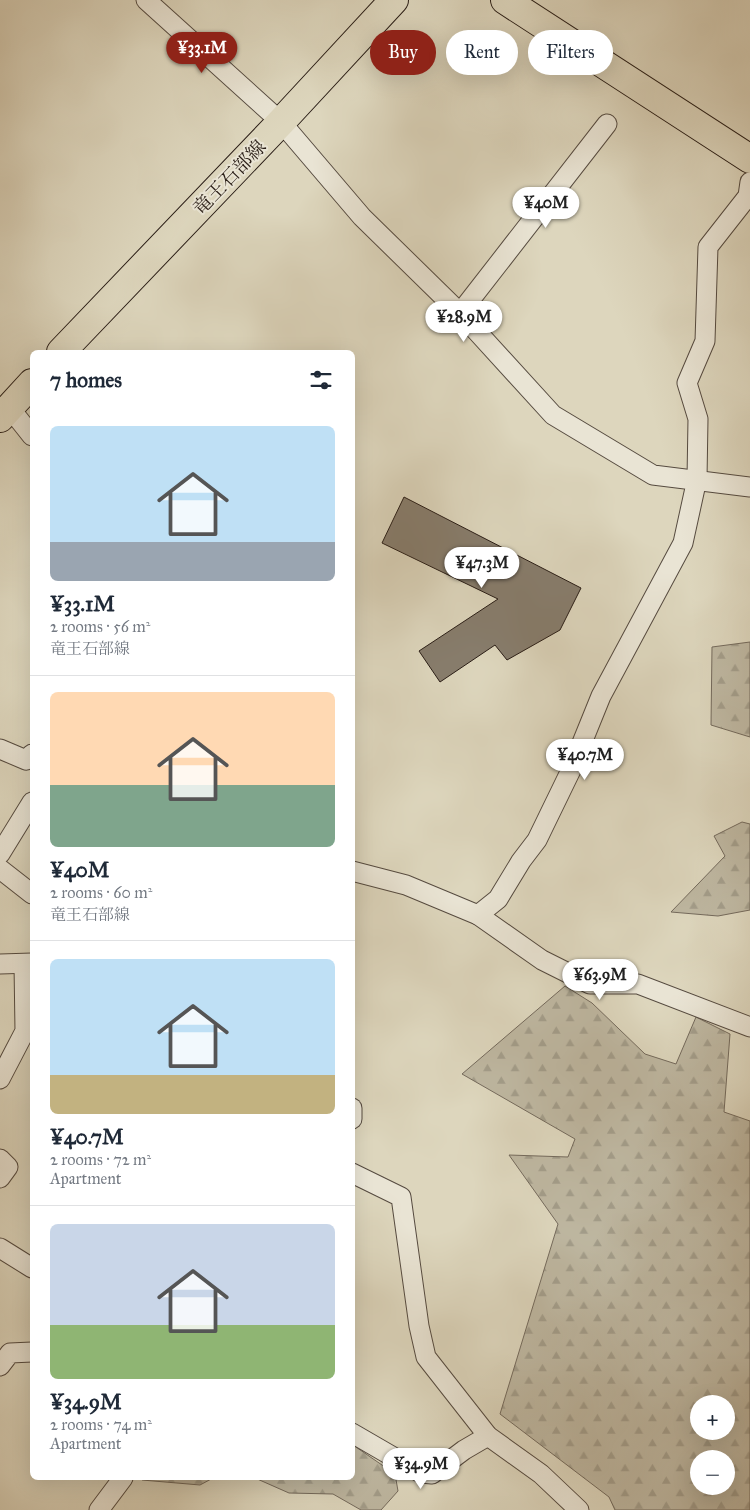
<!DOCTYPE html>
<html lang="en">
<head>
<meta charset="utf-8">
<style>
	body { margin:0; font-family:"IM FELL Great Primer","Noto Serif JP",serif; background:#f6f6f7; color:#1f2937; height:100vh; display:flex; flex-direction:column; font-size:19px; white-space:nowrap }
	* { box-sizing:border-box; margin:0 }
	p { font-size:16px; color:#747a83 }
	.icon { flex:none; width:28px; height:28px; fill:none; stroke:currentColor; stroke-width:2; stroke-linecap:round; stroke-linejoin:round }
	.map { position:relative; flex:1; overflow:hidden }
	.side { position:absolute; left:30px; top:350px; width:325px; height:1130px; display:flex; flex-direction:column; background:#fff; border-radius:8px; box-shadow:0 5px 20px #0002 }
	.side>* { flex:none }
	.banner { position:absolute; left:370px; top:30px; width:305px; height:45px; display:flex; gap:10px }
	.tools { position:absolute; left:690px; top:1395px; display:grid; gap:10px }
	.tools a { display:grid; place-items:center; width:45px; height:45px; border-radius:50%; background:#fff; box-shadow:0 5px 20px #0002; font-size:25px }
	.price { position:absolute; translate:-50% -42px; padding:0 11px; border-radius:18px; background:#fff; color:#222; font-size:16px; line-height:32px; filter:drop-shadow(0 1px 2px #0008) }
	.price::after { content:''; position:absolute; left:50%; top:30px; width:15px; height:11px; margin-left:-8px; background:inherit; clip-path:polygon(0 0,100% 0,50% 100%) }
	.price.selected { background:#8f2418; color:#fff }
	ul { padding:0; list-style:none }
	li { display:grid; align-content:center; gap:10px; height:265px; padding:0 20px }
	li+li { border-top:1px solid #e0e1e3 }
	li span { display:grid; place-items:center; height:155px; border-radius:8px; color:#555 }
	li>.icon { margin-inline-start:auto }
	span .icon { width:90px; height:90px; fill:#fffc; stroke-width:1 }
	li b { font-size:21px }
	h2 { display:flex; justify-content:space-between; align-items:center; height:60px; padding:0 20px; font-size:21px }
	.chip { padding:0 18px; border-radius:22px; background:#fff; box-shadow:0 5px 20px #0002; font-size:18px; line-height:45px }
	.chip.selected { background:#8f2418; color:#fff }
	.map>svg:first-child { display:block }
	.forest { fill:url(#forest-firs); stroke:#746a5c; fill-rule:evenodd }
	.building { fill:#877d6d; stroke:#291d16 }
	.lines { fill:none; stroke-linecap:round; stroke-linejoin:round }
	.minor-casing { stroke:#564b40; stroke-width:21 }
	.primary-casing { stroke:#291d16; stroke-width:30 }
	.minor { stroke:#e9e4d4; stroke-width:19 }
	.primary { stroke:#ddd6bd; stroke-width:28 }
	.labels { text-anchor:middle; stroke-width:4; stroke-linejoin:round; paint-order:stroke }
	.street-label { font-size:19px; fill:#291d16; stroke:#e9e4d4 }
</style>
</head>
<body>
<div class="map">
<svg width="750" height="1510" viewBox="0 0 750 1510">
	<defs>
		<pattern id="forest-firs" width="22" height="20" patternUnits="userSpaceOnUse" patternTransform="scale(1.25)"><rect width="22" height="20" fill="#beb7a1"/><path d="M5 1l3.5 6h-7zM16 11l3.5 6h-7z" fill="#a39d8a"/></pattern>
	</defs>
	<rect width="100%" height="100%" fill="#ddd6bd"/>
	<filter id="stains"><feTurbulence type="fractalNoise" baseFrequency=".004" numOctaves="4"/><feColorMatrix values="0 0 0 0 .2 0 0 0 0 .09 0 0 0 0 .02 0 0 0 .5 -.17"/></filter>
	<radialGradient id="worn" r=".72"><stop offset=".6" stop-color="#630" stop-opacity="0"/><stop offset="1" stop-color="#630" stop-opacity=".3"/></radialGradient>
	<g class="forest">
		<path d="M750,642V737L711,725L712,647Z"/>
		<path d="M742,822L750,824V910L718,916L671,912L725,856L714,836Z"/>
		<path d="M565,986L592,1003L645,1054L676,1064L696,1017L730,1034L724,1112L750,1121V1510H615L609,1497L500,1414L558,1224L509,1155L568,1157L575,1139L462,1074ZM699,1404H726V1431H699ZM699,1459H726V1486H699Z"/>
		<path d="M353,1445L395,1474L398,1491L381,1510H361L333,1494L289,1493L255,1478H352Z"/>
		<path d="M143,1478H213L200,1485L142,1480Z"/>
	</g>
	<path class="building" d="M404,497L581,588L560,630L507,660L495,645L440,682L419,651L498,599L382,543Z"/>
	<g class="lines">
		<g class="minor-casing">
			<g id="minor">
				<path d="M146,0L281,122L362,217L460,313L553,415L653,475L750,487"/>
				<path d="M460,313L607,124"/>
				<path d="M9,407L32,436"/>
				<path d="M0,749L26,760L32,754"/>
				<path d="M0,854L32,802"/>
				<path d="M0,869L32,894"/>
				<path d="M352,871L406,885L478,915L498,899L521,861L537,840L571,770L601,696L683,543L697,479L698,419L687,383L705,341L708,247L748,196L750,182"/>
				<path d="M478,915L542,960L590,984H638L750,1027"/>
				<path d="M0,964L32,963"/>
				<path d="M0,1079L25,1031L24,964"/>
				<path d="M352,1108V1119"/>
				<path d="M0,1159L8,1167L0,1178"/>
				<path d="M352,1173L401,1197L419,1326L426,1357L488,1436L541,1474L579,1510"/>
				<path d="M0,1248L32,1268"/>
				<path d="M0,1366L10,1353L32,1352"/>
				<path d="M352,1433L421,1473L432,1474L464,1450L488,1436"/>
				<path d="M99,1510L123,1478"/>
			</g>
		</g>
		<g class="primary-casing">
			<g id="primary">
				<path d="M505,0L750,159"/>
				<path d="M61,352L281,122L394,0"/>
				<path d="M0,418L32,383"/>
			</g>
		</g>
		<use href="#minor" class="minor"/>
		<use href="#primary" class="primary"/>
	</g>
	<g class="labels">
		<g class="street-label">
			<text transform="translate(229 177) rotate(-46)" y="7">竜王石部線</text>
		</g>
	</g>
	<rect width="100%" height="100%" filter="url(#stains)"/>
	<rect width="100%" height="100%" fill="url(#worn)"/>
</svg>
<div class="tools">
<a>+</a>
<a>−</a>
</div>
<b class="price selected" style="left:202px;top:74px">¥33.1M</b>
<b class="price" style="left:546px;top:229px">¥40M</b>
<b class="price" style="left:464px;top:343px">¥28.9M</b>
<b class="price" style="left:482px;top:589px">¥47.3M</b>
<b class="price" style="left:585px;top:781px">¥40.7M</b>
<b class="price" style="left:600px;top:1001px">¥63.9M</b>
<b class="price" style="left:421px;top:1490px">¥34.9M</b>
<div class="banner">
<a class="chip selected">Buy</a>
<a class="chip">Rent</a>
<a class="chip">Filters</a>
</div>
<section class="side">
<h2>7 homes<svg class="icon" aria-label="filters" viewBox="0 0 24 24"><path d="M4 7h16M4 17h16"/><circle cx="9" cy="7" r="2"/><circle cx="15" cy="17" r="2"/></svg></h2>
<ul>
<li><span style="background:linear-gradient(#bfe0f5 75%,#9aa5b1 0)"><svg class="icon" aria-label="home" viewBox="0 0 24 24"><path d="M3 11l9-7 9 7M6 9v11h12V9"/></svg></span><div><b>¥33.1M</b><p>2 rooms · 56 m²</p><p>竜王石部線</p></div></li>
<li><span style="background:linear-gradient(#ffd9b3 60%,#7fa58c 0)"><svg class="icon" aria-label="home" viewBox="0 0 24 24"><path d="M3 11l9-7 9 7M6 9v11h12V9"/></svg></span><div><b>¥40M</b><p>2 rooms · 60 m²</p><p>竜王石部線</p></div></li>
<li><span style="background:linear-gradient(#bfe0f5 75%,#c2b280 0)"><svg class="icon" aria-label="home" viewBox="0 0 24 24"><path d="M3 11l9-7 9 7M6 9v11h12V9"/></svg></span><div><b>¥40.7M</b><p>2 rooms · 72 m²</p><p>Apartment</p></div></li>
<li><span style="background:linear-gradient(#c9d6e8 65%,#8fb573 0)"><svg class="icon" aria-label="home" viewBox="0 0 24 24"><path d="M3 11l9-7 9 7M6 9v11h12V9"/></svg></span><div><b>¥34.9M</b><p>2 rooms · 74 m²</p><p>Apartment</p></div></li>
</ul>
</section>
</div>
</body>
</html>
